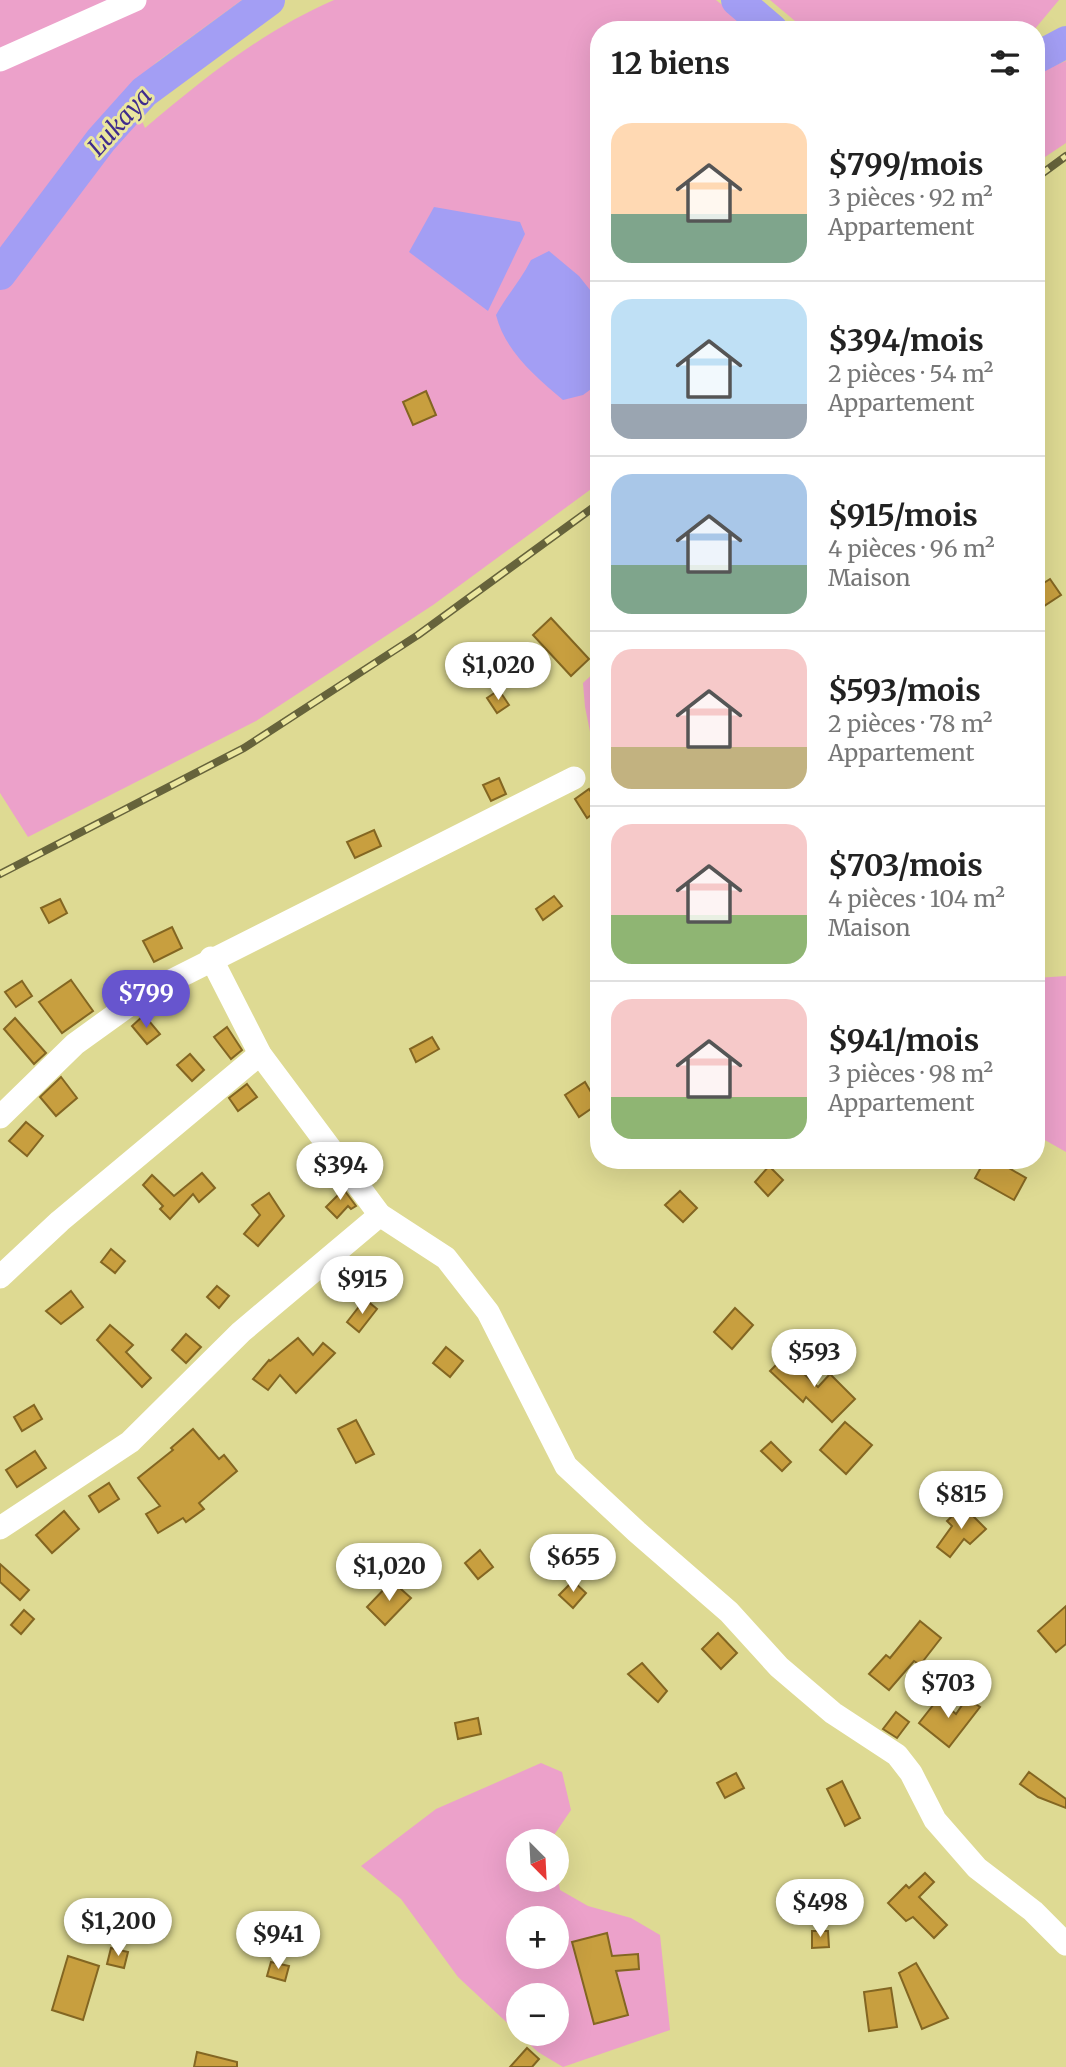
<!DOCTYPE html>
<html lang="fr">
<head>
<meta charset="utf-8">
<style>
	body { margin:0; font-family:Merriweather,serif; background:#f2f2f2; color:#222; height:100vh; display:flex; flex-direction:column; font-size:26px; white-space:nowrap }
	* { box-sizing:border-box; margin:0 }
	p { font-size:23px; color:#767676 }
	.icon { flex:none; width:38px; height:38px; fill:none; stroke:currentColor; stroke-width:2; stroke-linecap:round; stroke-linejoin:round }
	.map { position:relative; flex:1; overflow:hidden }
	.drawer { position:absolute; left:590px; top:21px; width:455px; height:1148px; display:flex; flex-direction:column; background:#fff; border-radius:28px; box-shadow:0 7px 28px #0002 }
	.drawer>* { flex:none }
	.needle { width:46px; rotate:156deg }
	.buttons { position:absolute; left:506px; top:1829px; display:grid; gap:14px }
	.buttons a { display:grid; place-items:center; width:63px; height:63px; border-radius:50%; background:#fff; box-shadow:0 7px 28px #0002; font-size:35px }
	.price { position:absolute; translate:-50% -60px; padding:0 16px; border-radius:24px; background:#fff; color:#222; font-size:23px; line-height:46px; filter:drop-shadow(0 2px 4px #0008) }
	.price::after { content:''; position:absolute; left:50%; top:42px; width:21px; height:16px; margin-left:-10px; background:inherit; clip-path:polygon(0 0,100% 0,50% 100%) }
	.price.current { background:#6755ce; color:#fff }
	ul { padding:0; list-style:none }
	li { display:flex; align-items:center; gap:21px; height:175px; padding:0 21px }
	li+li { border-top:2px solid #e0e0e0 }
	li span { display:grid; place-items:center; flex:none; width:196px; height:140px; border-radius:21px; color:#555 }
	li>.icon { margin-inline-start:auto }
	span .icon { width:84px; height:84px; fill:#fffc; stroke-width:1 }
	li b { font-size:30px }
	h2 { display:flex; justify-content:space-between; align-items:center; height:84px; padding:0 21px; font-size:30px }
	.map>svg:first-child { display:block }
	.green { fill:#eca1ca; fill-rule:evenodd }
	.water { fill:#a39ef4 }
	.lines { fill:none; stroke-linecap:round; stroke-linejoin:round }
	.river { stroke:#a39ef4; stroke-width:32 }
	.building { fill:#c89f3f; stroke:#836622; stroke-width:2 }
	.minor { stroke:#fff; stroke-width:23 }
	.rail-casing { stroke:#66633b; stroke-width:8 }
	.rail { stroke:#ebe79f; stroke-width:5; stroke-dasharray:16; stroke-linecap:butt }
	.labels { text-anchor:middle; stroke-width:6; stroke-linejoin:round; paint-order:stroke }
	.water-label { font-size:24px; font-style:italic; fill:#3f2c8d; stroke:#ebe79f }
</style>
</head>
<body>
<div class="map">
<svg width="1066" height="2067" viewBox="0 0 1066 2067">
	<rect width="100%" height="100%" fill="#deda93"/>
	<g class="green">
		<path d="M0,0H242L157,62L129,90L145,128C204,78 263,31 334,0H716L754,30H598V484L433,605L256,721L28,837L0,793Z"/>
		<path d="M770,0H1059L1034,30H812L795,21Z"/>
		<path d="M1066,61V143L1036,163V73Z"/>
		<path d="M598,669V771L585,707L583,683Z"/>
		<path d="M1066,976V1152L1036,1135V978Z"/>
		<path d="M541,1763L562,1772L571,1810L550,1841H518V1880H556L557,1874L560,1890L588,1906L631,1918L660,1935L670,2030L563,2067L538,2052L518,2034H556V1995H518V2033L458,1977L401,1899L361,1866L436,1809ZM518,1918H556V1956H518Z"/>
	</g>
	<g class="water">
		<path d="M434,207L520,222L525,234L488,311L409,252Z"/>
		<path d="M549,251L579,276L598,300V384L583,395L563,400C535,376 505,351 496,315C507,295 521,280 531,260Z"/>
	</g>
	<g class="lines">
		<g class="river">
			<path d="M737,0L772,30"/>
			<path d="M1036,58L1066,42"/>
			<path d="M0,274L101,140L144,92L269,0"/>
		</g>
	</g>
	<g class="building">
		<path d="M426,391L436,415L413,425L403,402Z"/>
		<path d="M1050,579L1061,595L1041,608L1036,600V588Z"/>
		<path d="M551,618L589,659L571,676L533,635Z"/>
		<path d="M486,656L498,671L485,680L474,664Z"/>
		<path d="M499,690L509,705L497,713L487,698Z"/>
		<path d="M499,778L506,794L491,801L483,785Z"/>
		<path d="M589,789L598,803V810L587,818L575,799Z"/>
		<path d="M374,830L381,846L355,858L347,842Z"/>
		<path d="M554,896L562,906L543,920L536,909Z"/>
		<path d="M60,899L67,913L49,923L41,908Z"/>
		<path d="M172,927L182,948L154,962L143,941Z"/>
		<path d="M71,980L93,1011L62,1033L39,1002Z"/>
		<path d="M22,981L32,996L16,1007L5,992Z"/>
		<path d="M144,1015L160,1034L147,1044L132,1026Z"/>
		<path d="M15,1018L46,1053L34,1064L4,1029Z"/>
		<path d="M227,1027L242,1050L231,1059L214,1037Z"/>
		<path d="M432,1037L439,1049L416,1062L410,1049Z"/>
		<path d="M190,1054L204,1070L192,1081L177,1065Z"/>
		<path d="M61,1077L77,1098L56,1116L40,1097Z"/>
		<path d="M585,1082L598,1104L579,1117L565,1095Z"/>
		<path d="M247,1084L257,1097L238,1111L229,1098Z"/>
		<path d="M26,1122L43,1136L27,1156L9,1141Z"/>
		<path d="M985,1160H995L1026,1178L1014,1200L975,1178Z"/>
		<path d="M769,1166L783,1180L768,1196L755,1182Z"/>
		<path d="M202,1173L215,1188L199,1202L193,1194L170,1219L160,1209L163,1206L143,1185L152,1175L174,1196Z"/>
		<path d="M339,1183L356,1206L351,1209L348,1206L337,1218L326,1207L339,1194L334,1186Z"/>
		<path d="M680,1191L697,1208L683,1222L665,1205Z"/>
		<path d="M269,1193L284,1216L258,1246L244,1234L260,1215L252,1205Z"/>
		<path d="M111,1249L125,1261L115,1273L101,1262Z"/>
		<path d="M217,1286L229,1296L219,1308L207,1297Z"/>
		<path d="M71,1291L83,1307L61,1324L46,1311Z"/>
		<path d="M365,1299L377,1309L359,1332L347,1322Z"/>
		<path d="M735,1308L753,1325L732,1349L714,1332Z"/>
		<path d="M110,1325L133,1345L126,1352L151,1378L142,1387L97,1340Z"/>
		<path d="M186,1334L201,1347L186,1363L172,1350Z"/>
		<path d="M298,1338L313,1355L323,1343L335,1353L296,1393L280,1375L268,1390L253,1379L269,1360L270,1361Z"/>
		<path d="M446,1347L463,1361L450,1377L433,1363Z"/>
		<path d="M785,1356L818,1387L830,1374L855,1399L832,1422L806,1397L803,1402L770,1371Z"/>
		<path d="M34,1405L42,1419L22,1431L14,1417Z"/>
		<path d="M356,1420L374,1454L356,1463L338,1429Z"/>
		<path d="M845,1422L872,1445L846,1474L820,1450Z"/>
		<path d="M193,1429L219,1459L224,1455L237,1471L199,1503L204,1509L186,1522L183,1518L158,1533L146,1514L160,1506L138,1478L173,1450L171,1448Z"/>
		<path d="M771,1442L791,1462L782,1471L761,1451Z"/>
		<path d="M35,1451L46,1468L17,1487L6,1470Z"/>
		<path d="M109,1483L119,1499L99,1512L89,1496Z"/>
		<path d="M963,1506L986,1529L970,1544L964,1539L950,1557L937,1547L952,1526L947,1521Z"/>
		<path d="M64,1511L79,1529L52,1553L36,1535Z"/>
		<path d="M480,1550L493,1567L478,1579L465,1563Z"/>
		<path d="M0,1564L29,1590L20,1600L0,1582Z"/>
		<path d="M392,1581L411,1598L385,1625L367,1607Z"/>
		<path d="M573,1581L586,1593L573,1608L559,1595Z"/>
		<path d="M1066,1606V1644L1056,1652L1038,1631Z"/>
		<path d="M24,1610L34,1619L21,1634L11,1625Z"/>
		<path d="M920,1621L941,1638L920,1665L914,1661L889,1690L869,1674L886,1655L890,1658Z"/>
		<path d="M718,1633L737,1653L721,1669L702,1649Z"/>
		<path d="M642,1663L667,1691L658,1702L628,1674Z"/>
		<path d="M967,1698L980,1707L949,1747L919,1723L938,1699L956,1714Z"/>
		<path d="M896,1712L909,1722L897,1738L883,1729Z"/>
		<path d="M478,1718L481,1734L458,1739L455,1723Z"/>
		<path d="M1029,1772L1066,1799V1808L1038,1797L1020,1784Z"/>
		<path d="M736,1773L744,1788L725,1798L717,1783Z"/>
		<path d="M842,1781L860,1818L845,1826L827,1789Z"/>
		<path d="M925,1873L934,1882L919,1897L947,1925L934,1938L913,1917L906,1921L888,1903L906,1885L909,1888Z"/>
		<path d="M803,1881L809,1902L790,1908L784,1887Z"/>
		<path d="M134,1918L149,1923L143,1939L128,1934Z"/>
		<path d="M812,1931H828L829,1947L812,1948Z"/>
		<path d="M607,1933L612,1956L638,1954L639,1969L616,1971L628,2015L594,2024L572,1942Z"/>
		<path d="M111,1948L128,1952L124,1968L107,1964Z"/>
		<path d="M68,1956L99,1966L83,2020L52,2010Z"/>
		<path d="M271,1962L289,1966L285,1981L267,1976Z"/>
		<path d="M916,1963L948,2018L922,2029L899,1973Z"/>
		<path d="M891,1988L897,2027L869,2031L864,1992Z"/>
		<path d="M527,2048L539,2059L532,2067H510Z"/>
		<path d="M197,2052L237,2062V2067H194Z"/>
	</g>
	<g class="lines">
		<g class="minor">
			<path d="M0,60L135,0"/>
			<path d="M211,958L260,1054L380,1215L446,1258L488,1312L566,1466L637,1532L729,1612L779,1667L833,1713L897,1755L911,1773L935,1820L977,1868L1033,1911L1066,1944"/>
			<path d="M0,1117L75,1044L143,995L574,778"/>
			<path d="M0,1277L60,1221L260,1054"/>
			<path d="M0,1528L130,1442L241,1332L380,1215"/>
		</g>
		<g class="rail-casing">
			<g id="rail">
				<path d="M1036,178L1066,156"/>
				<path d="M0,874L244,748L418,635L598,504"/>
			</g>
		</g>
		<use href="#rail" class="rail"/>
	</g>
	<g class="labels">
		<g class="water-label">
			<text transform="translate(120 122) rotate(-48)" y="8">Lukaya</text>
		</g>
	</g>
</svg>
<div class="buttons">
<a><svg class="needle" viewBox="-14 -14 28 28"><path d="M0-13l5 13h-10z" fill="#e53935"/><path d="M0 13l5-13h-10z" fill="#767676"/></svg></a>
<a>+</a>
<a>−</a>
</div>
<b class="price" style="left:498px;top:702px">$1,020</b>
<b class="price current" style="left:146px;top:1030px">$799</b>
<b class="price" style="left:340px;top:1202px">$394</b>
<b class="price" style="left:362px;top:1316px">$915</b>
<b class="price" style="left:814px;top:1389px">$593</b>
<b class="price" style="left:961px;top:1531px">$815</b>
<b class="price" style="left:573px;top:1594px">$655</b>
<b class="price" style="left:389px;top:1603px">$1,020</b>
<b class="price" style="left:948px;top:1720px">$703</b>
<b class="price" style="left:820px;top:1939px">$498</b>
<b class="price" style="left:118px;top:1958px">$1,200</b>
<b class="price" style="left:278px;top:1971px">$941</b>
<section class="drawer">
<h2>12 biens<svg class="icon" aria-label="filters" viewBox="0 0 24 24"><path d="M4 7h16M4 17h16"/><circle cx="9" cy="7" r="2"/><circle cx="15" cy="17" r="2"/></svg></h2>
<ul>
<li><span style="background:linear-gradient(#ffd9b3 65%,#7fa58c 0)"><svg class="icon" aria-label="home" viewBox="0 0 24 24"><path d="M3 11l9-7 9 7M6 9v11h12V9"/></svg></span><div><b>$799/mois</b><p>3 pièces · 92 m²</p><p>Appartement</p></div></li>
<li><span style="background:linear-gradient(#bfe0f5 75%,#9aa5b1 0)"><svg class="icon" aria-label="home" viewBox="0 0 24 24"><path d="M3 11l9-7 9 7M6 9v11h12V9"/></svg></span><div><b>$394/mois</b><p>2 pièces · 54 m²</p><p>Appartement</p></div></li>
<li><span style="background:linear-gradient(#a9c7e8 65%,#7fa58c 0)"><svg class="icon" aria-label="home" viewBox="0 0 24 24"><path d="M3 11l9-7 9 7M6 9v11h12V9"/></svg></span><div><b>$915/mois</b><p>4 pièces · 96 m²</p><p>Maison</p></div></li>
<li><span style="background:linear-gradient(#f6c9c9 70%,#c2b280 0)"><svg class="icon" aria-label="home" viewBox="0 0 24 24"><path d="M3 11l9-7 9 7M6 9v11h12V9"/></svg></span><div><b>$593/mois</b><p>2 pièces · 78 m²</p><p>Appartement</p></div></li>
<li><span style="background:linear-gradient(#f6c9c9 65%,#8fb573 0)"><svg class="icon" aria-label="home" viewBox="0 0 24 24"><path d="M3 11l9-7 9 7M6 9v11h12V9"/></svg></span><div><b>$703/mois</b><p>4 pièces · 104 m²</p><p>Maison</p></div></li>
<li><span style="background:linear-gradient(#f6c9c9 70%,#8fb573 0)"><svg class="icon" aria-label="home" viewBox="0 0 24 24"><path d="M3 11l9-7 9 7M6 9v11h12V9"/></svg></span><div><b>$941/mois</b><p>3 pièces · 98 m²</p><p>Appartement</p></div></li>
</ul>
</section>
</div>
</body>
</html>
